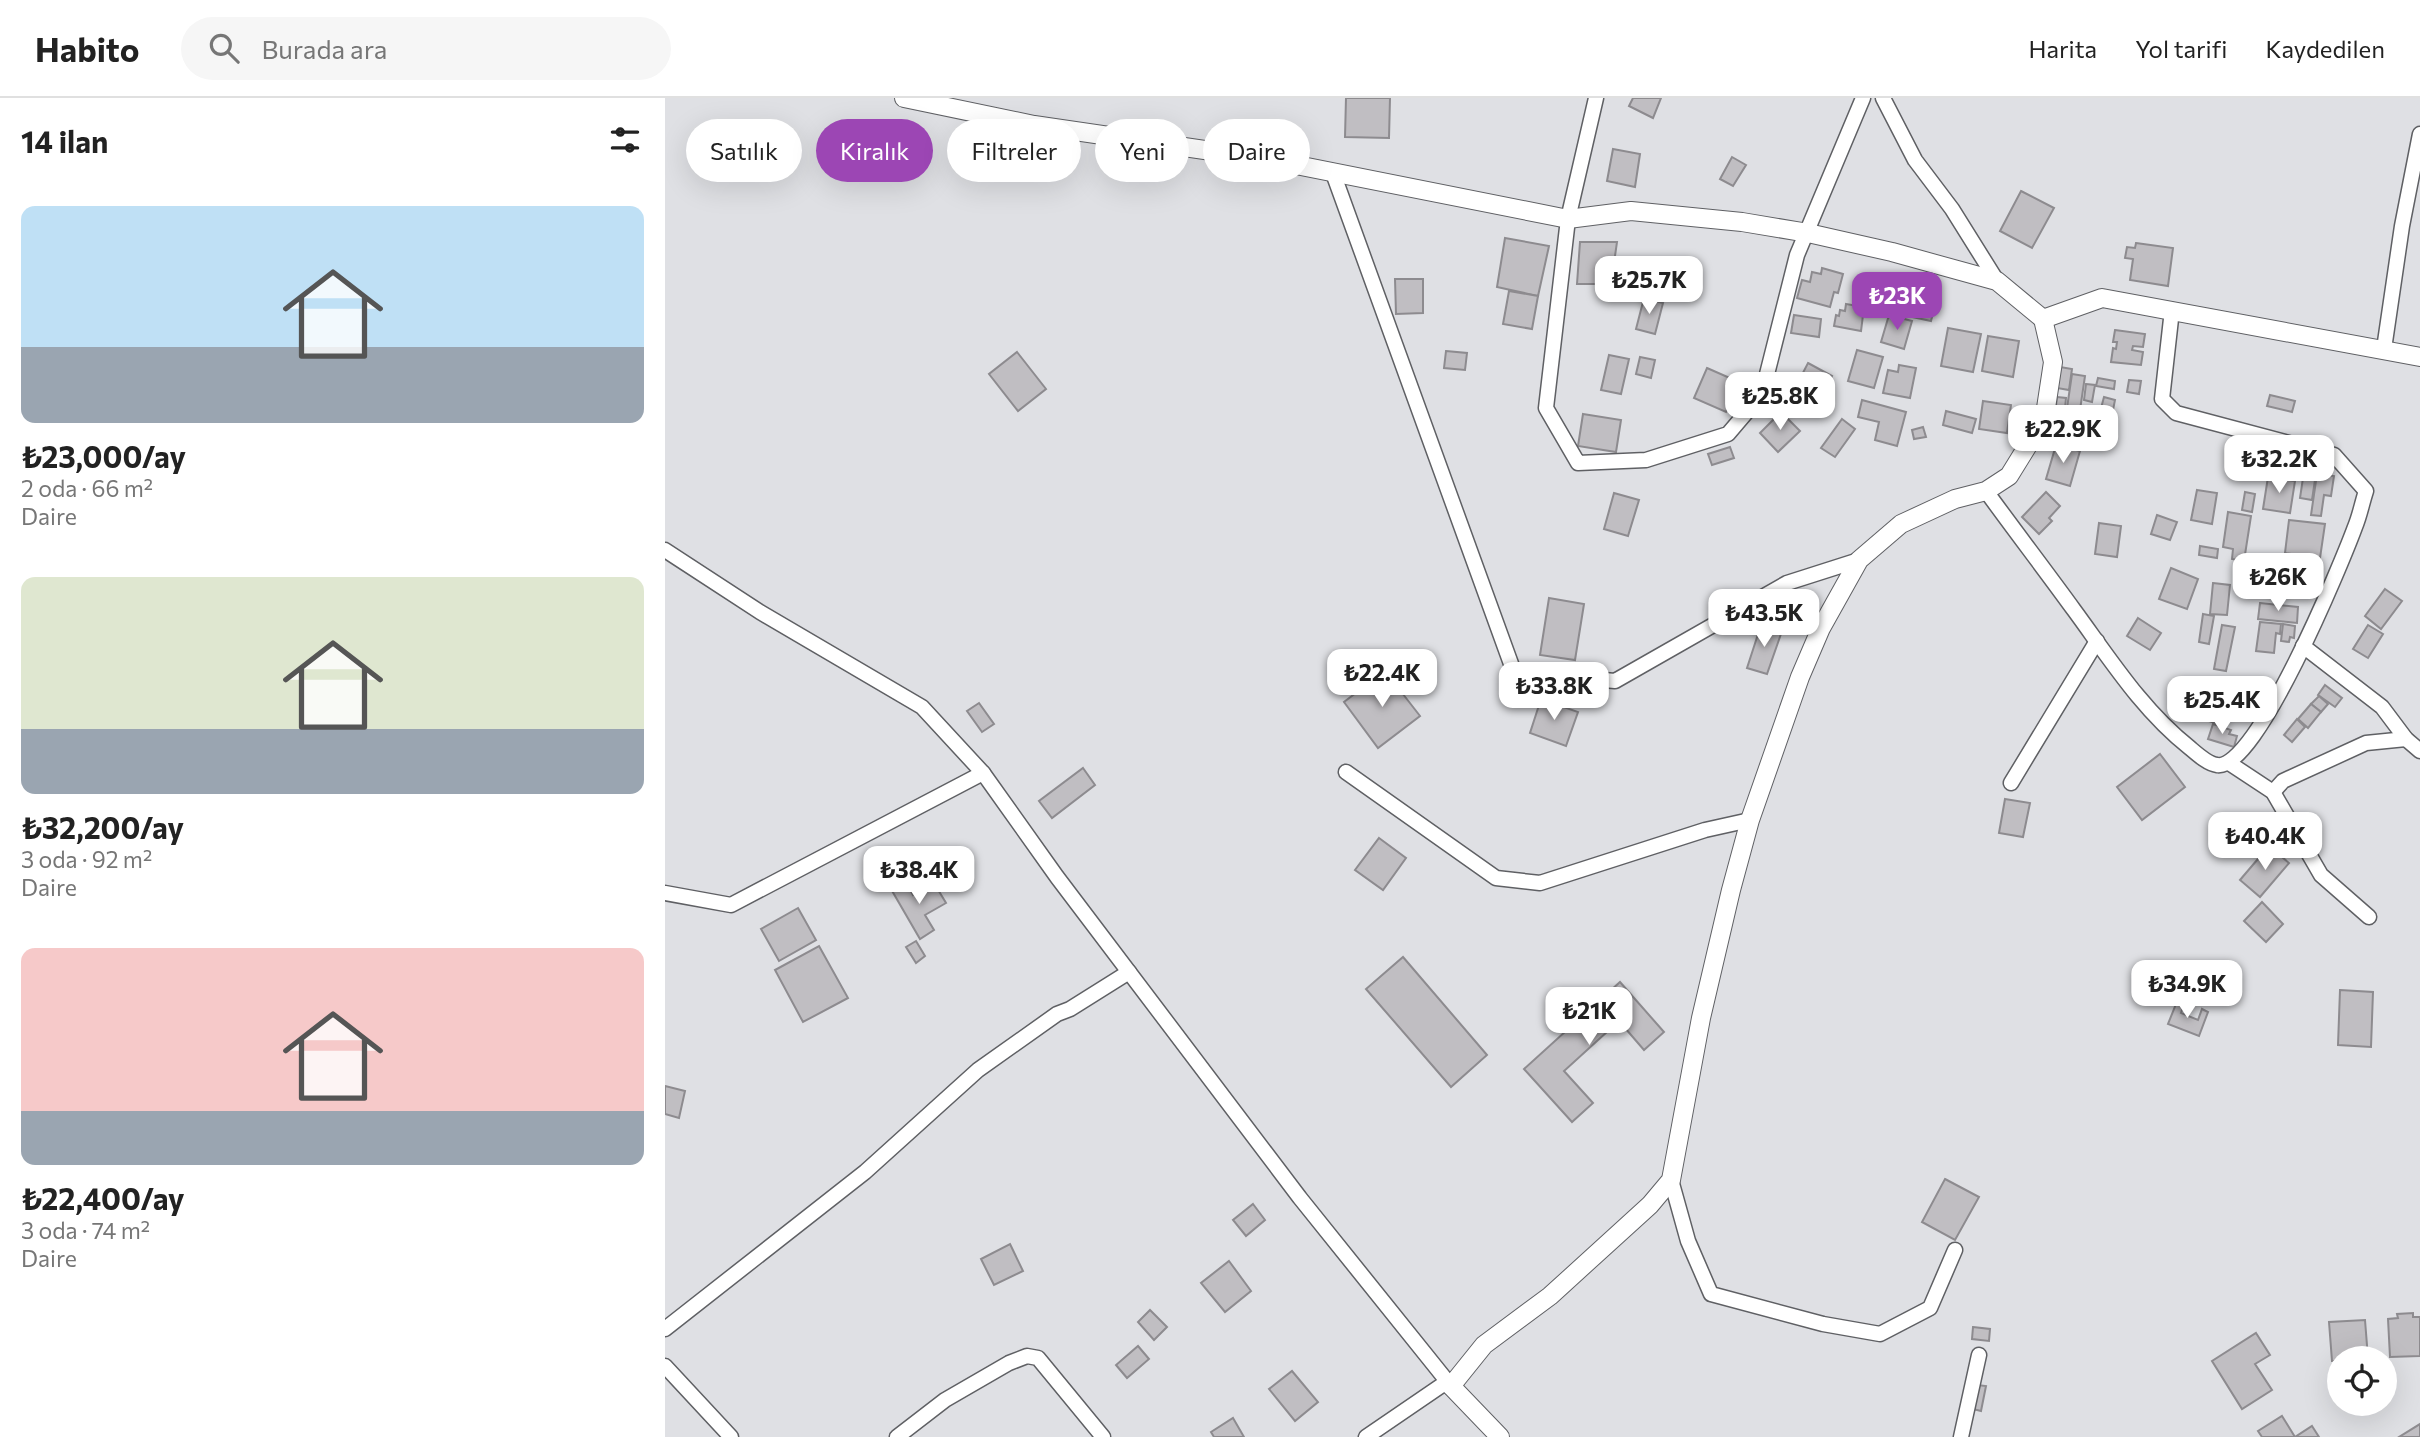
<!DOCTYPE html>
<html lang="tr">
<head>
<meta charset="utf-8">
<style>
	body { margin:0; font-family:Commissioner,sans-serif; background:#f6f6f6; color:#222; height:100vh; display:flex; flex-direction:column; font-size:26px; white-space:nowrap }
	* { box-sizing:border-box; margin:0 }
	p { font-size:23px; color:#767676 }
	.icon { flex:none; width:38px; height:38px; fill:none; stroke:currentColor; stroke-width:2; stroke-linecap:round; stroke-linejoin:round }
	.map { position:relative; flex:1; overflow:hidden }
	.drawer { display:flex; flex-direction:column; background:#fff; width:665px }
	.drawer>* { flex:none }
	.guide { position:absolute; left:21px; top:21px; width:665px; height:63px; display:flex; gap:14px }
	.tools { position:absolute; left:1662px; top:1248px; display:grid; gap:14px }
	.tools a { display:grid; place-items:center; width:70px; height:70px; border-radius:50%; background:#fff; box-shadow:0 7px 28px #0002; font-size:35px }
	.price { position:absolute; translate:-50% -60px; padding:0 16px; border-radius:14px; background:#fff; color:#222; font-size:23px; line-height:46px; filter:drop-shadow(0 2px 4px #0008) }
	.price::after { content:''; position:absolute; left:50%; top:42px; width:21px; height:16px; margin-left:-10px; background:inherit; clip-path:polygon(0 0,100% 0,50% 100%) }
	.price.on { background:#9c46b4; color:#fff }
	ul { padding:0; list-style:none }
	li { display:grid; align-content:center; gap:14px; height:371px; padding:0 21px }
	li span { display:grid; place-items:center; height:217px; border-radius:14px; color:#555 }
	li>.icon { margin-inline-start:auto }
	span .icon { width:126px; height:126px; fill:#fffc; stroke-width:1 }
	li b { font-size:30px }
	h2 { display:flex; justify-content:space-between; align-items:center; height:84px; padding:0 21px; font-size:30px }
	.pill { padding:0 24px; border-radius:32px; background:#fff; box-shadow:0 7px 28px #0002; font-size:24px; line-height:63px }
	.pill.on { background:#9c46b4; color:#fff }
	header { display:flex; align-items:center; gap:42px; box-sizing:border-box; height:98px; padding:0 35px; background:#fff; border-bottom:2px solid #e0e0e0 }
	header strong { font-size:33px }
	nav { display:flex; gap:38px; margin-inline-start:auto; font-size:24px }
	.search { width:490px; height:63px; background:#f6f6f6; display:flex; align-items:center; gap:18px; box-sizing:border-box; padding:0 24px; border-radius:38px; color:#767676; font-size:26px }
	main { display:flex; flex:1; min-height:0 }
	.map>svg:first-child { display:block }
	.building { fill:#c0bec2; stroke:#8d8b8f; stroke-width:2 }
	.lines { fill:none; stroke-linecap:round; stroke-linejoin:round }
	.minor-casing { stroke:#5f6064; stroke-width:17 }
	.tertiary-casing { stroke:#5f6064; stroke-width:20 }
	.minor { stroke:#fff; stroke-width:14 }
	.tertiary { stroke:#fff; stroke-width:18 }
</style>
</head>
<body>
<header>
<strong>Habito</strong>
<div class="search"><svg class="icon" aria-label="search" viewBox="0 0 24 24"><circle cx="10" cy="10" r="6"/><path d="M15 15l6 6"/></svg>Burada ara</div>
<nav><a>Harita</a><a>Yol tarifi</a><a>Kaydedilen</a></nav>
</header>
<main>
<section class="drawer">
<h2>14 ilan<svg class="icon" aria-label="filters" viewBox="0 0 24 24"><path d="M4 7h16M4 17h16"/><circle cx="9" cy="7" r="2"/><circle cx="15" cy="17" r="2"/></svg></h2>
<ul>
<li><span style="background:linear-gradient(#bfe0f5 65%,#9aa5b1 0)"><svg class="icon" aria-label="home" viewBox="0 0 24 24"><path d="M3 11l9-7 9 7M6 9v11h12V9"/></svg></span><div><b>₺23,000/ay</b><p>2 oda · 66 m²</p><p>Daire</p></div></li>
<li><span style="background:linear-gradient(#dfe7d0 70%,#9aa5b1 0)"><svg class="icon" aria-label="home" viewBox="0 0 24 24"><path d="M3 11l9-7 9 7M6 9v11h12V9"/></svg></span><div><b>₺32,200/ay</b><p>3 oda · 92 m²</p><p>Daire</p></div></li>
<li><span style="background:linear-gradient(#f6c9c9 75%,#9aa5b1 0)"><svg class="icon" aria-label="home" viewBox="0 0 24 24"><path d="M3 11l9-7 9 7M6 9v11h12V9"/></svg></span><div><b>₺22,400/ay</b><p>3 oda · 74 m²</p><p>Daire</p></div></li>
</ul>
</section>
<div class="map">
<svg width="1755" height="1339" viewBox="0 0 1755 1339">
	<rect width="100%" height="100%" fill="#dfe0e4"/>
	<g class="building">
		<path d="M681,0H725L724,40L680,39Z"/>
		<path d="M968,0H996L988,20L964,8Z"/>
		<path d="M948,51L975,56L970,89L942,83Z"/>
		<path d="M1067,59L1081,67L1068,88L1055,81Z"/>
		<path d="M1356,93L1389,110L1367,150L1335,133Z"/>
		<path d="M840,140L884,148L873,198L832,189Z"/>
		<path d="M915,144H952L946,186H912Z"/>
		<path d="M1471,145L1508,150L1503,188L1465,182L1468,161L1460,160L1462,149L1470,150Z"/>
		<path d="M1157,170L1178,176L1173,195L1169,194L1165,209L1132,200L1137,182L1145,184L1147,174L1156,176Z"/>
		<path d="M730,181H758V215L731,216Z"/>
		<path d="M1241,188L1273,195L1266,223L1247,219L1249,207L1237,204Z"/>
		<path d="M844,193L873,198L867,231L838,226Z"/>
		<path d="M979,200L998,205L990,236L971,231Z"/>
		<path d="M1181,206L1199,209L1196,233L1169,228L1171,217L1174,218L1175,212L1180,213Z"/>
		<path d="M1129,217L1156,221L1154,239L1126,235Z"/>
		<path d="M1224,217L1247,223L1239,251L1216,244Z"/>
		<path d="M1283,230L1316,236L1308,274L1276,268Z"/>
		<path d="M1450,232L1480,236L1478,249L1468,248L1467,252L1478,254L1476,267L1446,264L1448,250L1451,251L1452,244H1448Z"/>
		<path d="M1323,238L1354,243L1348,279L1317,273Z"/>
		<path d="M1192,252L1218,259L1209,290L1183,283Z"/>
		<path d="M781,253L802,255L800,272L779,270Z"/>
		<path d="M352,254L381,291L353,313L324,276Z"/>
		<path d="M944,257L964,261L956,296L936,292Z"/>
		<path d="M975,259L990,262L986,280L971,276Z"/>
		<path d="M1143,265L1167,278L1153,307L1128,294Z"/>
		<path d="M1234,267L1251,270L1245,300L1218,295L1223,272L1233,274Z"/>
		<path d="M1395,269L1407,271L1404,292L1392,290Z"/>
		<path d="M1042,270L1074,284L1061,314L1029,300Z"/>
		<path d="M1407,276L1420,278L1415,312L1402,310Z"/>
		<path d="M1433,280L1450,283L1449,291L1431,288Z"/>
		<path d="M1464,282L1476,283L1474,296L1462,294Z"/>
		<path d="M1421,286L1430,287L1427,304L1419,302Z"/>
		<path d="M1605,297L1630,303L1627,314L1602,308Z"/>
		<path d="M1392,299L1401,300L1400,310L1391,308Z"/>
		<path d="M1439,299L1450,302L1447,317L1435,314Z"/>
		<path d="M1197,302L1241,314L1232,348L1210,342L1214,324L1193,319Z"/>
		<path d="M1318,303L1346,307L1342,335L1314,331Z"/>
		<path d="M1390,311L1407,314L1406,324L1389,321Z"/>
		<path d="M1281,313L1311,321L1307,335L1278,327Z"/>
		<path d="M1116,314L1135,333L1113,354L1095,335Z"/>
		<path d="M918,316L956,322L951,354L913,348Z"/>
		<path d="M1177,321L1190,331L1170,359L1156,350Z"/>
		<path d="M1424,325L1449,329L1447,343L1422,340Z"/>
		<path d="M1258,329L1261,339L1249,341L1247,332Z"/>
		<path d="M1391,347L1415,353L1405,388L1381,381Z"/>
		<path d="M1065,349L1069,360L1047,367L1043,356Z"/>
		<path d="M1652,376L1669,378L1666,398L1659,397L1656,418L1646,417Z"/>
		<path d="M1603,379L1630,383L1625,415L1598,411Z"/>
		<path d="M1638,380L1650,382L1647,402L1635,400Z"/>
		<path d="M1532,392L1552,395L1547,426L1526,422Z"/>
		<path d="M1381,394L1395,408L1384,420L1387,423L1374,436L1357,419Z"/>
		<path d="M1580,394L1590,396L1587,414L1577,412Z"/>
		<path d="M949,395L974,402L963,438L939,431Z"/>
		<path d="M1563,414L1586,418L1579,463L1567,461L1568,451L1558,449Z"/>
		<path d="M1492,417L1512,424L1505,442L1486,436Z"/>
		<path d="M1624,422L1660,426L1655,460L1620,455Z"/>
		<path d="M1434,425L1456,428L1452,459L1430,456Z"/>
		<path d="M1535,448L1553,451L1552,460L1534,457Z"/>
		<path d="M1506,470L1533,481L1522,511L1494,501Z"/>
		<path d="M1548,485L1565,487L1562,517L1545,516Z"/>
		<path d="M1720,491L1737,503L1716,531L1700,518Z"/>
		<path d="M884,500L919,506L910,562L875,557Z"/>
		<path d="M1595,505L1633,509L1632,525L1593,521Z"/>
		<path d="M1538,516L1549,518L1544,546L1534,544Z"/>
		<path d="M1473,520L1496,535L1485,552L1462,538Z"/>
		<path d="M1595,524L1616,526L1615,536L1611,535L1609,555L1591,553Z"/>
		<path d="M1618,526L1630,528L1629,540L1625,539L1624,544L1616,543Z"/>
		<path d="M1096,527L1117,533L1102,576L1082,570Z"/>
		<path d="M1557,527L1570,529L1561,573L1549,571Z"/>
		<path d="M1703,527L1718,536L1703,560L1688,551Z"/>
		<path d="M720,573L755,618L713,650L679,604Z"/>
		<path d="M1660,587L1677,600L1670,609L1653,597Z"/>
		<path d="M1552,593L1587,603L1586,609L1579,607L1577,613L1562,609L1557,627L1544,623Z"/>
		<path d="M1654,598L1663,606L1656,614L1646,606Z"/>
		<path d="M876,601L913,614L901,648L865,635Z"/>
		<path d="M314,605L329,626L317,634L302,613Z"/>
		<path d="M1646,606L1656,614L1643,630L1633,621Z"/>
		<path d="M1632,621L1640,629L1627,644L1619,637Z"/>
		<path d="M1548,626L1566,632L1564,636L1572,638L1569,649L1543,641Z"/>
		<path d="M1495,656L1520,689L1477,722L1452,689Z"/>
		<path d="M418,670L430,687L387,720L374,703Z"/>
		<path d="M1340,701L1365,705L1358,739L1334,735Z"/>
		<path d="M714,740L741,760L718,792L690,772Z"/>
		<path d="M1604,748L1624,765L1595,799L1575,782Z"/>
		<path d="M240,782L248,797L269,785L281,805L260,817L269,832L255,841L226,791Z"/>
		<path d="M1597,804L1618,826L1601,844L1579,823Z"/>
		<path d="M133,810L151,842L114,863L96,831Z"/>
		<path d="M251,843L260,858L251,865L241,849Z"/>
		<path d="M154,848L183,900L138,924L110,872Z"/>
		<path d="M738,859L822,957L786,989L701,891Z"/>
		<path d="M955,884L999,934L979,952L954,923L899,973L928,1005L907,1024L859,971Z"/>
		<path d="M1675,892L1708,894L1706,949L1673,947Z"/>
		<path d="M1513,901L1520,903L1516,915L1533,922L1537,911L1543,914L1534,938L1503,926Z"/>
		<path d="M0,988L20,993L14,1020L0,1016Z"/>
		<path d="M1280,1081L1314,1099L1290,1142L1257,1124Z"/>
		<path d="M588,1106L600,1122L581,1138L568,1122Z"/>
		<path d="M345,1146L358,1173L329,1187L316,1161Z"/>
		<path d="M564,1163L586,1193L560,1214L536,1185Z"/>
		<path d="M485,1212L502,1229L489,1242L473,1224Z"/>
		<path d="M1748,1215V1219H1755V1258L1725,1259L1723,1221L1733,1220L1732,1216Z"/>
		<path d="M1700,1222L1703,1260H1675V1263H1667L1664,1224Z"/>
		<path d="M1308,1229L1325,1231L1324,1243L1307,1241Z"/>
		<path d="M1591,1235L1605,1257L1590,1266L1607,1292L1577,1311L1547,1263Z"/>
		<path d="M473,1248L484,1261L462,1280L451,1267Z"/>
		<path d="M627,1273L653,1304L630,1323L604,1291Z"/>
		<path d="M1312,1287L1321,1288L1316,1313L1308,1311Z"/>
		<path d="M1617,1318L1630,1339H1597L1593,1333Z"/>
		<path d="M568,1320L579,1339H549L546,1334Z"/>
		<path d="M1755,1326V1339H1734Z"/>
		<path d="M1647,1328L1654,1339H1630Z"/>
	</g>
	<g class="lines">
		<g class="minor-casing">
			<g id="minor">
				<path d="M931,0L903,121L881,310L913,365L981,362L1063,336L1097,296L1132,157L1198,0"/>
				<path d="M1218,0L1250,62L1287,111L1332,183"/>
				<path d="M668,75L849,574L950,583L1122,485L1194,462"/>
				<path d="M1719,251L1737,128L1755,36"/>
				<path d="M1321,393C1350,433 1380,472 1409,512C1445,561 1477,612 1525,650C1532,656 1543,666 1552,667C1591,674 1677,464 1690,429C1695,417 1697,405 1701,393L1669,357L1511,315L1497,301L1507,212"/>
				<path d="M0,452L95,514L257,609L318,675L392,779L635,1100L786,1288"/>
				<path d="M1638,548L1717,609L1741,641L1755,653"/>
				<path d="M1564,665L1608,694L1656,777L1704,819"/>
				<path d="M681,674L831,780L875,785L1040,732L1085,722"/>
				<path d="M1346,685L1432,543"/>
				<path d="M1608,694L1618,683L1701,645L1741,641"/>
				<path d="M0,795L66,807L318,675"/>
				<path d="M1006,1082L1023,1143L1046,1196L1158,1226L1215,1236L1265,1210L1290,1152"/>
				<path d="M0,1231L200,1074L313,972L392,916L405,911L464,874"/>
				<path d="M0,1268L66,1339"/>
				<path d="M232,1339L280,1302L344,1265L362,1258L373,1260L438,1339"/>
				<path d="M701,1339L783,1283"/>
				<path d="M1296,1339L1314,1257"/>
			</g>
		</g>
		<g class="tertiary-casing">
			<g id="tertiary">
				<path d="M239,0L369,27L601,61L903,121L966,113L1077,124L1143,135L1227,154L1332,183L1378,221L1388,264L1381,310L1365,344L1344,378L1321,393L1290,401L1236,426L1194,462L1156,530L1135,579L1085,722L1066,792L1036,920L1006,1082L985,1107L885,1198L819,1247L786,1288"/>
				<path d="M1378,221L1437,200L1755,259"/>
				<path d="M786,1288L835,1339"/>
			</g>
		</g>
		<use href="#minor" class="minor"/>
		<use href="#tertiary" class="tertiary"/>
	</g>
</svg>
<div class="tools">
<a><svg class="icon" aria-label="locate" viewBox="0 0 24 24"><circle cx="12" cy="12" r="6"/><path d="M12 2v4M12 18v4M2 12h4M18 12h4"/></svg></a>
</div>
<b class="price" style="left:984px;top:218px">₺25.7K</b>
<b class="price on" style="left:1232px;top:234px">₺23K</b>
<b class="price" style="left:1115px;top:334px">₺25.8K</b>
<b class="price" style="left:1398px;top:367px">₺22.9K</b>
<b class="price" style="left:1614px;top:397px">₺32.2K</b>
<b class="price" style="left:1613px;top:515px">₺26K</b>
<b class="price" style="left:1099px;top:551px">₺43.5K</b>
<b class="price" style="left:717px;top:611px">₺22.4K</b>
<b class="price" style="left:889px;top:624px">₺33.8K</b>
<b class="price" style="left:1557px;top:638px">₺25.4K</b>
<b class="price" style="left:1600px;top:774px">₺40.4K</b>
<b class="price" style="left:254px;top:808px">₺38.4K</b>
<b class="price" style="left:1522px;top:922px">₺34.9K</b>
<b class="price" style="left:924px;top:949px">₺21K</b>
<div class="guide">
<a class="pill">Satılık</a>
<a class="pill on">Kiralık</a>
<a class="pill">Filtreler</a>
<a class="pill">Yeni</a>
<a class="pill">Daire</a>
</div>
</div>
</main>
</body>
</html>
